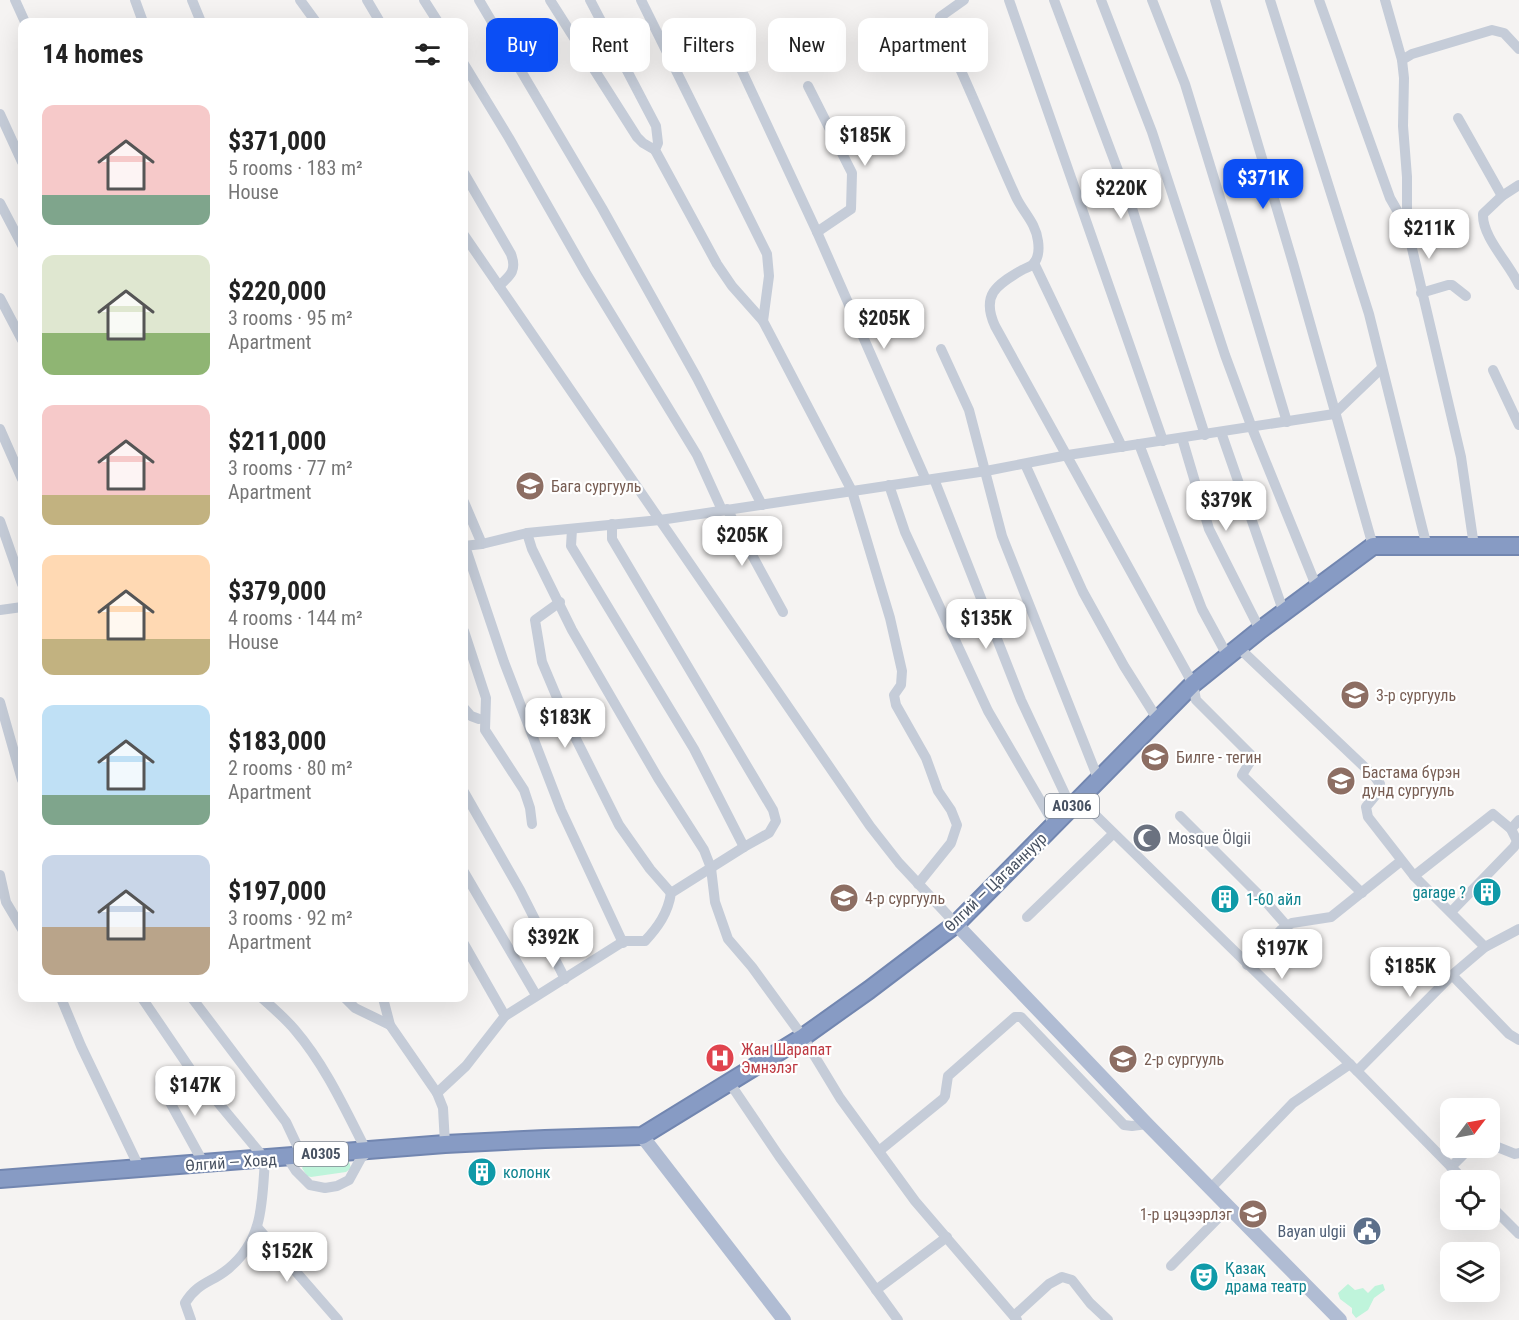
<!DOCTYPE html>
<html lang="en">
<head>
<meta charset="utf-8">
<style>
	body { margin:0; font-family:"Roboto Condensed",sans-serif; background:#f6f6f6; color:#222; height:100vh; display:flex; flex-direction:column; font-size:22px; white-space:nowrap }
	* { box-sizing:border-box; margin:0 }
	p { font-size:20px; color:#767676 }
	.icon { flex:none; width:33px; height:33px; fill:none; stroke:currentColor; stroke-width:2; stroke-linecap:round; stroke-linejoin:round }
	.map { position:relative; flex:1; overflow:hidden }
	.side { position:absolute; left:18px; top:18px; width:450px; height:984px; display:flex; flex-direction:column; background:#fff; border-radius:12px; box-shadow:0 6px 24px #0002 }
	.side>* { flex:none }
	.banner { position:absolute; left:486px; top:18px; width:570px; height:54px; display:flex; gap:12px }
	.needle { width:39px; rotate:58deg }
	.buttons { position:absolute; left:1440px; top:1098px; display:grid; gap:12px }
	.buttons a { display:grid; place-items:center; width:60px; height:60px; border-radius:12px; background:#fff; box-shadow:0 6px 24px #0002; font-size:30px }
	.price { position:absolute; translate:-50% -51px; padding:0 14px; border-radius:12px; background:#fff; color:#222; font-size:20px; line-height:39px; filter:drop-shadow(0 2px 3px #0008) }
	.price::after { content:''; position:absolute; left:50%; top:36px; width:18px; height:14px; margin-left:-9px; background:inherit; clip-path:polygon(0 0,100% 0,50% 100%) }
	.price.current { background:#0b4ef5; color:#fff }
	ul { padding:0; list-style:none }
	li { display:flex; align-items:center; gap:18px; height:150px; padding:0 24px }
	li span { display:grid; place-items:center; flex:none; width:168px; height:120px; border-radius:12px; color:#555 }
	li>.icon { margin-inline-start:auto }
	span .icon { width:72px; height:72px; fill:#fffc; stroke-width:1 }
	li b { font-size:26px }
	h2 { display:flex; justify-content:space-between; align-items:center; height:72px; padding:0 24px; font-size:26px }
	.tag { padding:0 21px; border-radius:12px; background:#fff; box-shadow:0 6px 24px #0002; font-size:21px; line-height:54px }
	.tag.current { background:#0b4ef5; color:#fff }
	.map>svg:first-child { display:block }
	.green { fill:#bff4db }
	.lines { fill:none; stroke-linecap:round; stroke-linejoin:round }
	.highway-casing { stroke:#7286b0; stroke-width:20 }
	.minor { stroke:#c5ccd8; stroke-width:10 }
	.major { stroke:#b0bcd3; stroke-width:14 }
	.highway { stroke:#879bc4; stroke-width:16 }
	.labels { text-anchor:middle; stroke-width:4.5; stroke-linejoin:round; paint-order:stroke }
	.shield { fill:#fff; stroke:#7f8691; stroke-width:1.5 }
	.shield-label { font-size:15px; font-weight:bold; fill:#485262 }
	.education-label { font-size:16px; fill:#785e54; stroke:#fff; text-anchor:start }
	.worship-label { font-size:16px; fill:#5b616d; stroke:#fff; text-anchor:start }
	.street-label { font-size:16px; fill:#485262; stroke:#fff }
	.culture-label { font-size:16px; fill:#0d838f; stroke:#fff; text-anchor:start }
	.health-label { font-size:16px; fill:#be3a42; stroke:#fff; text-anchor:start }
	.service-label { font-size:16px; fill:#4e5e75; stroke:#fff; text-anchor:end }
</style>
</head>
<body>
<div class="map">
<svg width="1519" height="1320" viewBox="0 0 1519 1320">
	<rect width="100%" height="100%" fill="#f5f3f2"/>
	<g class="green">
		<path d="M348,1159L351,1168L346,1172L311,1177L307,1176L302,1168L306,1161Z"/>
		<path d="M1348,1284L1355,1290L1363,1288L1368,1293L1375,1286L1383,1284L1385,1290L1374,1298L1368,1310L1356,1318L1352,1313V1308L1340,1299L1338,1293Z"/>
	</g>
	<g class="lines">
		<g class="highway-casing">
			<path id="highway" d="M0,1179L445,1144L545,1139L642,1136L803,1037L869,990L956,924L1193,684L1260,630L1373,546H1519"/>
		</g>
		<g class="minor">
			<path d="M15,0L25,22"/>
			<path d="M135,0L143,22"/>
			<path d="M192,0L201,22"/>
			<path d="M300,0L316,22"/>
			<path d="M367,0L380,22"/>
			<path d="M424,0L438,22"/>
			<path d="M479,0L602,208L697,378L762,505"/>
			<path d="M550,0L637,137L643,143L655,150"/>
			<path d="M590,0L656,126L658,143L655,150L717,264L732,286L763,321"/>
			<path d="M641,0L767,254L769,276L763,321L852,491L890,618L902,671L901,685L894,695L896,705L926,758L938,791L951,810L957,825L951,843L918,884"/>
			<path d="M964,0L940,17V26C968,82 990,140 1016,197C1023,212 1036,223 1038,241C1039,248 1039,257 1034,263C1032,266 1026,268 1022,270C996,285 981,295 995,326L1193,684L1196,700L1253,757L1242,775L1362,893"/>
			<path d="M1009,0L1163,441"/>
			<path d="M1054,0L1131,205L1205,435"/>
			<path d="M1101,0L1152,132L1225,355L1252,428L1317,588"/>
			<path d="M1152,0L1185,84L1228,224L1287,422"/>
			<path d="M1215,0L1293,263L1373,546"/>
			<path d="M1270,0L1369,314L1427,547"/>
			<path d="M1319,0L1390,198L1406,226"/>
			<path d="M1385,0L1402,60"/>
			<path d="M728,41L817,232L926,480"/>
			<path d="M464,64L509,138L586,273L697,455L722,510"/>
			<path d="M808,86L852,173L851,209L817,232"/>
			<path d="M0,114L22,162"/>
			<path d="M1458,118L1502,196"/>
			<path d="M464,173L511,254C517,270 511,275 499,286"/>
			<path d="M1519,185L1502,196L1483,214C1482,237 1509,263 1519,285"/>
			<path d="M0,203L22,245"/>
			<path d="M464,235L870,826L899,863L956,924"/>
			<path d="M1034,263L1122,447"/>
			<path d="M1421,293L1448,285H1452L1466,296"/>
			<path d="M0,298L22,340"/>
			<path d="M941,349L969,410L1002,536L1099,781"/>
			<path d="M1493,370L1519,425"/>
			<path d="M0,429L22,479"/>
			<path d="M1221,432L1284,613"/>
			<path d="M1182,438L1209,529L1260,630"/>
			<path d="M1139,444L1202,609L1227,655"/>
			<path d="M1025,464L1083,592L1124,666L1158,720"/>
			<path d="M934,479L1021,700L1071,807"/>
			<path d="M889,485L905,532L988,711L1054,824"/>
			<path d="M464,502L482,544"/>
			<path d="M727,509L783,612"/>
			<path d="M0,521L22,584"/>
			<path d="M572,529L571,546L694,749L744,847L769,833L776,821L773,810L612,539V524"/>
			<path d="M527,533L532,549L572,630L658,778L704,850L711,868L715,902L728,939L752,967L803,1037L840,1098L915,1201L1017,1320"/>
			<path d="M464,546L482,544L527,533L660,520L986,471L1068,455L1334,414L1382,368"/>
			<path d="M465,546L504,662L561,810L623,943"/>
			<path d="M1474,546L1461,457L1407,227V177L1403,126L1404,78L1402,60L1412,54L1492,30L1504,33L1519,49"/>
			<path d="M560,602L535,620L542,662L566,719L619,825L650,869L671,893"/>
			<path d="M0,610L22,607"/>
			<path d="M464,631L486,698L485,730L524,790L530,808L532,824"/>
			<path d="M1238,647L1375,777L1380,784L1379,791L1366,807L1368,817L1414,876L1485,947"/>
			<path d="M0,702L22,780"/>
			<path d="M464,708L471,716L479,719"/>
			<path d="M464,792L520,890L565,979"/>
			<path d="M1079,799L1357,1071L1464,1180"/>
			<path d="M1180,816L1265,901L1287,926"/>
			<path d="M1511,829L1519,820"/>
			<path d="M464,872L536,995"/>
			<path d="M0,875L6,902L22,929"/>
			<path d="M1414,876L1493,814L1511,829L1517,841L1514,847L1451,912"/>
			<path d="M1027,917L1113,834"/>
			<path d="M464,944L505,1016"/>
			<path d="M1247,965L1281,930L1292,923L1331,917L1401,861"/>
			<path d="M1452,975L1509,1034L1519,1040"/>
			<path d="M61,998L81,1046L139,1167"/>
			<path d="M142,998L191,1070L265,1159C262,1201 264,1240 228,1269C211,1283 198,1282 185,1303L191,1320"/>
			<path d="M192,998L286,1122L302,1156"/>
			<path d="M262,998C273,1008 285,1018 295,1030C325,1065 345,1109 366,1150"/>
			<path d="M345,998L355,1008L390,1025"/>
			<path d="M383,998L390,1025L437,1093"/>
			<path d="M1357,1071L1452,975L1485,947L1519,929"/>
			<path d="M729,1082L779,1156L898,1320"/>
			<path d="M160,1084L204,1164"/>
			<path d="M445,1144L443,1108L437,1093L466,1066L505,1016L624,941H645C658,927 668,913 671,893L744,847"/>
			<path d="M1490,1144L1515,1154L1519,1153"/>
			<path d="M879,1151L943,1099L945,1096L948,1076L1015,1017H1021L1124,1125L1132,1126L1147,1124"/>
			<path d="M287,1157L296,1171L310,1185L325,1188L337,1186L349,1180L361,1158L370,1150"/>
			<path d="M1451,1167L1470,1148"/>
			<path d="M1210,1189L1293,1103L1350,1064"/>
			<path d="M1490,1205L1519,1234"/>
			<path d="M257,1227L338,1320"/>
			<path d="M1171,1266L1228,1208"/>
			<path d="M876,1290L947,1237"/>
			<path d="M1014,1316L1049,1284L1062,1277L1072,1280L1090,1303L1108,1320"/>
		</g>
		<g class="major">
			<path d="M956,924L1147,1124L1340,1320"/>
			<path d="M642,1136L784,1320"/>
		</g>
		<use href="#highway" class="highway"/>
	</g>
	<defs>
		<g id="school-disc" transform="scale(1.5)"><circle r="9.5" fill="#8d6e63" stroke="#fff"/><path d="M0-5L7-2L0 1L-7-2ZM-4 1L0 2.5L4 1V4Q0 6-4 4Z" fill="#fff"/></g>
		<g id="mosque-disc" transform="scale(1.5)"><circle r="9.5" fill="#6b7280" stroke="#fff"/><path d="M3.5-4.9A6 6 0 1 0 3.5 4.9A5 5 0 1 1 3.5-4.9Z" fill="#fff"/></g>
		<g id="building-disc" transform="scale(1.5)"><circle r="9.5" fill="#0f9aa8" stroke="#fff"/><path d="M-4-6H4V6H1V3H-1V6H-4ZM-2.5-4.3h1.7v1.8h-1.7ZM.8-4.3h1.7v1.8H.8ZM-2.5-1h1.7V.8h-1.7ZM.8-1h1.7V.8H.8Z" fill="#fff"/></g>
		<g id="hospital-disc" transform="scale(1.5)"><circle r="9.5" fill="#e0444e" stroke="#fff"/><path d="M-5-5h3v3.5h4V-5h3V5h-3V1.5h-4V5h-3Z" fill="#fff"/></g>
		<g id="civic-disc" transform="scale(1.5)"><circle r="9.5" fill="#5c6f8a" stroke="#fff"/><path d="M-.6-6.5H3V-4.5H.6V-3L4-1V1h2V6H-6V1h2V-1L-.6-3ZM-1.2 2.5V6h2.4V2.5Z" fill="#fff"/></g>
		<g id="theatre-disc" transform="scale(1.5)"><circle r="9.5" fill="#0f9aa8" stroke="#fff"/><path d="M-5-5.5Q0-4 5-5.5V0Q5 5 0 6Q-5 5-5 0ZM-3.3-2.5H-1v1.5H-3.3ZM1-2.5H3.3v1.5H1ZM-2.8 1Q0 5.5 2.8 1Z" fill="#fff"/></g>
	</defs>
	<g fill-rule="evenodd">
		<use href="#school-disc" x="530" y="486"/>
		<use href="#school-disc" x="1355" y="695"/>
		<use href="#school-disc" x="1155" y="757"/>
		<use href="#school-disc" x="1341" y="781"/>
		<use href="#mosque-disc" x="1147" y="838"/>
		<use href="#building-disc" x="1487" y="892"/>
		<use href="#school-disc" x="844" y="898"/>
		<use href="#building-disc" x="1225" y="899"/>
		<use href="#hospital-disc" x="720" y="1058"/>
		<use href="#school-disc" x="1123" y="1059"/>
		<use href="#building-disc" x="482" y="1172"/>
		<use href="#school-disc" x="1253" y="1214"/>
		<use href="#civic-disc" x="1367" y="1231"/>
		<use href="#theatre-disc" x="1204" y="1277"/>
	</g>
	<g class="labels">
		<g class="shield">
			<rect x="1045" y="794" width="54" height="24" rx="4.5"/>
			<rect x="294" y="1142" width="54" height="24" rx="4.5"/>
		</g>
		<g class="shield-label">
			<text x="1072" y="811">A0306</text>
			<text x="321" y="1159">A0305</text>
		</g>
		<g class="education-label">
			<text x="551" y="492">Бага сургууль</text>
			<text x="1376" y="701">3-р сургууль</text>
			<text x="1176" y="763">Билге - тегин</text>
			<text x="1362" y="778">Бастама бүрэн<tspan x="1362" dy="18">дунд сургууль</tspan></text>
			<text x="865" y="904">4-р сургууль</text>
			<text x="1144" y="1065">2-р сургууль</text>
			<text x="1232" y="1220" text-anchor="end">1-р цэцээрлэг</text>
		</g>
		<g class="worship-label">
			<text x="1168" y="844">Mosque Ölgii</text>
		</g>
		<g class="street-label">
			<text transform="translate(995 882) rotate(-44)" y="6">Өлгий — Цагааннуур</text>
			<text transform="translate(231 1162) rotate(-4)" y="6">Өлгий — Ховд</text>
		</g>
		<g class="culture-label">
			<text x="1466" y="898" text-anchor="end">garage ?</text>
			<text x="1246" y="905">1-60 айл</text>
			<text x="503" y="1178">колонк</text>
			<text x="1225" y="1274">Қазақ<tspan x="1225" dy="18">драма театр</tspan></text>
		</g>
		<g class="health-label">
			<text x="741" y="1055">Жан Шарапат<tspan x="741" dy="18">Эмнэлэг</tspan></text>
		</g>
		<g class="service-label">
			<text x="1346" y="1237">Bayan ulgii</text>
		</g>
	</g>
</svg>
<div class="buttons">
<a><svg class="needle" viewBox="-14 -14 28 28"><path d="M0-13l5 13h-10z" fill="#e53935"/><path d="M0 13l5-13h-10z" fill="#767676"/></svg></a>
<a><svg class="icon" aria-label="locate" viewBox="0 0 24 24"><circle cx="12" cy="12" r="6"/><path d="M12 2v4M12 18v4M2 12h4M18 12h4"/></svg></a>
<a><svg class="icon" aria-label="layers" viewBox="0 0 24 24"><path d="M12 4l9 5-9 5-9-5zM3 14l9 5 9-5"/></svg></a>
</div>
<b class="price" style="left:865px;top:167px">$185K</b>
<b class="price current" style="left:1263px;top:210px">$371K</b>
<b class="price" style="left:1121px;top:220px">$220K</b>
<b class="price" style="left:1429px;top:260px">$211K</b>
<b class="price" style="left:884px;top:350px">$205K</b>
<b class="price" style="left:1226px;top:532px">$379K</b>
<b class="price" style="left:742px;top:567px">$205K</b>
<b class="price" style="left:986px;top:650px">$135K</b>
<b class="price" style="left:565px;top:749px">$183K</b>
<b class="price" style="left:553px;top:969px">$392K</b>
<b class="price" style="left:1282px;top:980px">$197K</b>
<b class="price" style="left:1410px;top:998px">$185K</b>
<b class="price" style="left:195px;top:1117px">$147K</b>
<b class="price" style="left:287px;top:1283px">$152K</b>
<div class="banner">
<a class="tag current">Buy</a>
<a class="tag">Rent</a>
<a class="tag">Filters</a>
<a class="tag">New</a>
<a class="tag">Apartment</a>
</div>
<section class="side">
<h2>14 homes<svg class="icon" aria-label="filters" viewBox="0 0 24 24"><path d="M4 7h16M4 17h16"/><circle cx="9" cy="7" r="2"/><circle cx="15" cy="17" r="2"/></svg></h2>
<ul>
<li><span style="background:linear-gradient(#f6c9c9 75%,#7fa58c 0)"><svg class="icon" aria-label="home" viewBox="0 0 24 24"><path d="M3 11l9-7 9 7M6 9v11h12V9"/></svg></span><div><b>$371,000</b><p>5 rooms · 183 m²</p><p>House</p></div></li>
<li><span style="background:linear-gradient(#dfe7d0 65%,#8fb573 0)"><svg class="icon" aria-label="home" viewBox="0 0 24 24"><path d="M3 11l9-7 9 7M6 9v11h12V9"/></svg></span><div><b>$220,000</b><p>3 rooms · 95 m²</p><p>Apartment</p></div></li>
<li><span style="background:linear-gradient(#f6c9c9 75%,#c2b280 0)"><svg class="icon" aria-label="home" viewBox="0 0 24 24"><path d="M3 11l9-7 9 7M6 9v11h12V9"/></svg></span><div><b>$211,000</b><p>3 rooms · 77 m²</p><p>Apartment</p></div></li>
<li><span style="background:linear-gradient(#ffd9b3 70%,#c2b280 0)"><svg class="icon" aria-label="home" viewBox="0 0 24 24"><path d="M3 11l9-7 9 7M6 9v11h12V9"/></svg></span><div><b>$379,000</b><p>4 rooms · 144 m²</p><p>House</p></div></li>
<li><span style="background:linear-gradient(#bfe0f5 75%,#7fa58c 0)"><svg class="icon" aria-label="home" viewBox="0 0 24 24"><path d="M3 11l9-7 9 7M6 9v11h12V9"/></svg></span><div><b>$183,000</b><p>2 rooms · 80 m²</p><p>Apartment</p></div></li>
<li><span style="background:linear-gradient(#c9d6e8 60%,#b9a48a 0)"><svg class="icon" aria-label="home" viewBox="0 0 24 24"><path d="M3 11l9-7 9 7M6 9v11h12V9"/></svg></span><div><b>$197,000</b><p>3 rooms · 92 m²</p><p>Apartment</p></div></li>
</ul>
</section>
</div>
</body>
</html>
